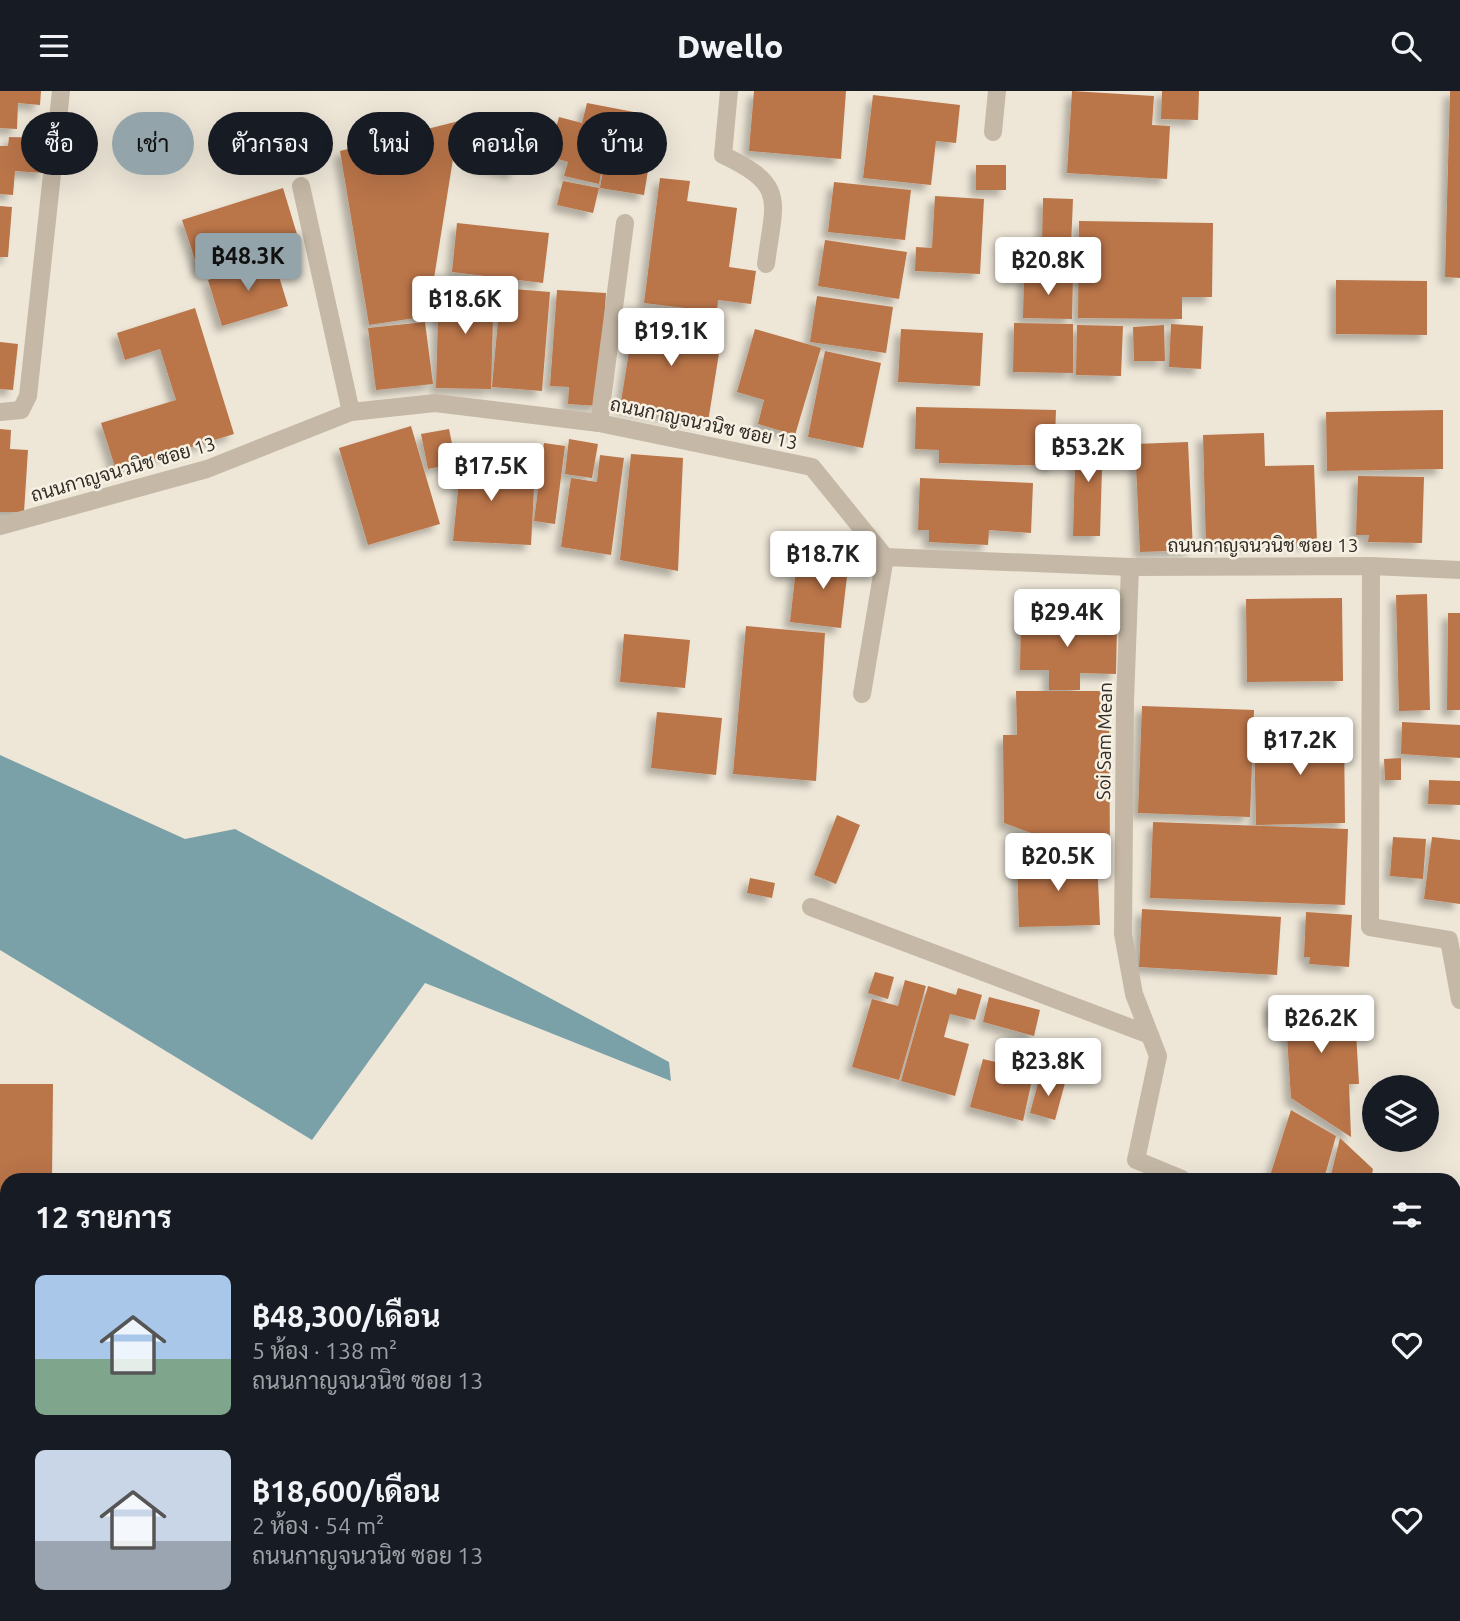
<!DOCTYPE html>
<html lang="th">
<head>
<meta charset="utf-8">
<style>
	body { margin:0; font-family:Ubuntu,Sarabun,sans-serif; background:#20242c; color:#f1f3f6; height:100vh; display:flex; flex-direction:column; font-size:26px; white-space:nowrap }
	* { box-sizing:border-box; margin:0 }
	p { font-size:23px; color:#9ea1a6 }
	.icon { flex:none; width:38px; height:38px; fill:none; stroke:currentColor; stroke-width:2; stroke-linecap:round; stroke-linejoin:round }
	.map { position:relative; flex:1; overflow:hidden }
	.panel { position:absolute; left:0px; top:1082px; width:1461px; height:450px; display:flex; flex-direction:column; background:#171b24; border-radius:21px 21px 0 0; box-shadow:0 7px 28px #0002 }
	.panel>* { flex:none }
	.guide { position:absolute; left:21px; top:21px; width:700px; height:63px; display:flex; gap:14px }
	.fabs { position:absolute; left:1362px; top:984px; display:grid; gap:14px }
	.fabs a { display:grid; place-items:center; width:77px; height:77px; border-radius:50%; background:#171b24; box-shadow:0 7px 28px #0002; font-size:35px }
	.price { position:absolute; translate:-50% -60px; padding:0 16px; border-radius:7px; background:#fff; color:#222; font-size:23px; line-height:46px; filter:drop-shadow(0 2px 4px #0008) }
	.price::after { content:''; position:absolute; left:50%; top:42px; width:21px; height:16px; margin-left:-10px; background:inherit; clip-path:polygon(0 0,100% 0,50% 100%) }
	.price.current { background:#93a5ab; color:#111 }
	ul { padding:0; list-style:none }
	li { display:flex; align-items:center; gap:21px; height:175px; padding:0 35px }
	li span { display:grid; place-items:center; flex:none; width:196px; height:140px; border-radius:10px; color:#555 }
	li>.icon { margin-inline-start:auto }
	span .icon { width:84px; height:84px; fill:#fffc; stroke-width:1 }
	li b { font-size:30px }
	h2 { display:flex; justify-content:space-between; align-items:center; height:84px; padding:0 35px; font-size:30px }
	.chip { padding:0 24px; border-radius:32px; background:#171b24; box-shadow:0 7px 28px #0002; font-size:24px; line-height:63px }
	.chip.current { background:#93a5ab; color:#111 }
	header { display:flex; justify-content:space-between; align-items:center; height:91px; padding:0 35px; background:#171b24; font-size:32px; font-weight:800 }
	.map>svg:first-child { display:block }
	.water { fill:#7aa0a8 }
	.building { fill:#ba754a; filter:url(#shadow) }
	.lines { fill:none; stroke-linecap:round; stroke-linejoin:round }
	.lane { stroke:#c5b8a6; stroke-width:18 }
	.street { stroke:#c5b8a6; stroke-width:18 }
	.labels { text-anchor:middle; stroke-width:5; stroke-linejoin:round; paint-order:stroke }
	.street-label { font-size:19px; fill:#322b26; stroke:#f7f1e4 }
</style>
</head>
<body>
<header><svg class="icon" aria-label="menu" viewBox="0 0 24 24"><path d="M4 6h16M4 12h16M4 18h16"/></svg>Dwello<svg class="icon" aria-label="search" viewBox="0 0 24 24"><circle cx="10" cy="10" r="6"/><path d="M15 15l6 6"/></svg></header>
<div class="map">
<svg width="1460" height="1530" viewBox="0 0 1460 1530">
	<defs>
		<filter id="shadow"><feDropShadow dx="-6" dy="6" stdDeviation="3.5" flood-color="#0004"/></filter>
	</defs>
	<rect width="100%" height="100%" fill="#eee7d8"/>
	<path class="water" d="M0,664L185,748L235,738L669,971L671,990L425,892L312,1049L0,859Z"/>
	<g class="building">
		<path d="M0,0H41L40,14L18,12L17,38L0,37Z"/>
		<path d="M754,0H846L841,68L749,60Z"/>
		<path d="M1072,0L1154,5L1152,34L1170,35L1167,88L1067,82Z"/>
		<path d="M1162,0H1199L1198,29L1161,28Z"/>
		<path d="M1450,0H1460V187L1445,186Z"/>
		<path d="M873,4L960,14L956,52L936,50L931,94L863,87Z"/>
		<path d="M587,12L634,21L630,46L653,49L644,104L600,97L611,32L599,93L564,85L568,71L548,65L559,26L582,32Z"/>
		<path d="M484,29L526,40L515,83L473,73Z"/>
		<path d="M459,30L428,225L369,234L340,60Z"/>
		<path d="M9,46L46,47L44,82L15,80L13,104L0,103V55H8Z"/>
		<rect x="976" y="74" width="30" height="25"/>
		<path d="M660,87L690,90L687,110L737,117L729,176L756,180L751,213L718,209L717,221L644,212Z"/>
		<path d="M563,90L599,97L593,122L557,114Z"/>
		<path d="M834,91L911,99L905,149L828,141Z"/>
		<path d="M283,97L299,150L199,181L182,129Z"/>
		<path d="M935,105L984,108L980,183L915,180L916,156L932,157Z"/>
		<path d="M1043,107L1073,108L1070,180L1007,178L1009,150L1042,152Z"/>
		<path d="M0,115L12,116L8,166H0Z"/>
		<path d="M1079,130L1213,132L1212,206H1182V228L1078,227Z"/>
		<path d="M457,132L549,142L543,192L452,181Z"/>
		<path d="M825,149L907,161L899,208L818,195Z"/>
		<path d="M274,169L288,215L222,235L208,189Z"/>
		<path d="M1024,184L1073,185L1072,228L1023,227Z"/>
		<path d="M1336,189L1427,190V244L1336,243Z"/>
		<path d="M439,192L494,194L491,298L436,297Z"/>
		<path d="M501,197L550,201L542,300L492,296Z"/>
		<path d="M557,199L606,202L599,315L568,313L569,296L550,295Z"/>
		<path d="M817,205L893,216L886,262L810,251Z"/>
		<path d="M195,217L234,343L116,379L101,332L176,309L160,258L125,269L117,242Z"/>
		<path d="M635,223L723,237L708,331L620,317Z"/>
		<path d="M425,231L433,293L376,299L368,237Z"/>
		<path d="M1014,232L1073,233V282L1013,281Z"/>
		<path d="M1171,233L1203,235L1201,278L1169,276Z"/>
		<path d="M1077,234L1123,235L1121,285L1076,284Z"/>
		<path d="M1164,234L1165,270H1134L1133,236Z"/>
		<path d="M755,238L821,257L795,344L758,333L764,309L737,301Z"/>
		<path d="M901,238L983,242L980,295L898,291Z"/>
		<path d="M0,251L18,253L13,299L0,298Z"/>
		<path d="M825,260L881,272L863,357L808,346Z"/>
		<path d="M916,316L1056,319L1054,375L939,372V359L915,358Z"/>
		<path d="M1443,319V378L1327,380L1326,321Z"/>
		<path d="M411,335L440,433L368,454L339,357Z"/>
		<path d="M0,338L11,339L10,358L28,359L24,421H0Z"/>
		<path d="M449,338L456,372L428,378L421,343Z"/>
		<path d="M1076,341L1103,342L1100,445H1073Z"/>
		<path d="M1264,342L1265,375L1314,374L1317,451L1206,454L1203,344Z"/>
		<path d="M569,348L598,353L592,387L565,383Z"/>
		<path d="M1188,351L1193,459L1140,461L1135,353Z"/>
		<path d="M544,352L565,355L555,433L534,430Z"/>
		<path d="M462,358L504,363L500,396L534,398L531,454L453,450Z"/>
		<path d="M631,363L683,367L678,480L620,469Z"/>
		<path d="M600,364L624,367L611,464L561,456L571,387L597,391Z"/>
		<path d="M1358,385L1424,386L1422,452L1368,451L1369,444H1356Z"/>
		<path d="M920,387L1033,392L1031,442L989,439L988,454L929,451V439H918Z"/>
		<path d="M831,449L851,451L841,537L790,531L796,478L828,481Z"/>
		<path d="M1427,503L1430,619L1399,620L1396,504Z"/>
		<path d="M1342,507L1343,590L1247,591L1246,508Z"/>
		<path d="M1448,522H1460V619H1447Z"/>
		<path d="M1021,524L1083,526V535L1117,536L1116,583L1080,582V599H1049V579H1020Z"/>
		<path d="M746,535L825,542L816,690L733,683Z"/>
		<path d="M624,543L690,549L685,597L620,591Z"/>
		<path d="M1016,600H1109L1110,771L1004,732L1003,644H1017Z"/>
		<path d="M1142,615L1254,619L1250,726L1138,722Z"/>
		<path d="M657,621L722,627L716,684L651,677Z"/>
		<path d="M1402,631L1460,634V667L1401,663Z"/>
		<path d="M1344,639L1345,732L1256,734L1254,641Z"/>
		<path d="M1401,667V689H1385L1384,668Z"/>
		<path d="M1429,689L1460,690V714L1428,713Z"/>
		<path d="M837,724L860,734L836,793L814,784Z"/>
		<path d="M1153,731L1348,738L1345,814L1150,807Z"/>
		<path d="M1393,746L1426,748L1423,788L1390,785Z"/>
		<path d="M1432,746L1460,749V813L1424,808Z"/>
		<path d="M1097,767L1100,834L1019,836L1017,770Z"/>
		<path d="M750,787L775,792L772,807L747,802Z"/>
		<path d="M1142,818L1281,826L1277,884L1139,876Z"/>
		<path d="M1306,821L1352,824L1349,876L1309,873L1310,866H1304Z"/>
		<path d="M875,881L894,886L888,908L868,902Z"/>
		<path d="M905,889L926,895L899,989L852,976L872,908L898,915Z"/>
		<path d="M928,895L956,904L958,897L982,904L975,929L950,923L944,946L969,953L955,1005L901,990Z"/>
		<path d="M989,906L1040,919L1034,945L983,931Z"/>
		<path d="M1354,907L1359,993H1349L1351,1046L1291,1007L1286,931L1270,932L1269,911Z"/>
		<path d="M983,968L1034,980L1023,1030L970,1016Z"/>
		<path d="M1040,985L1065,992L1055,1029L1030,1022Z"/>
		<path d="M0,993H53L52,1088H7V1138H1L0,1117Z"/>
		<path d="M1291,1019L1336,1045L1324,1088H1269Z"/>
		<path d="M1340,1047L1373,1078L1371,1088H1330Z"/>
		<path d="M1454,1127L1460,1128V1198L1454,1197Z"/>
		<path d="M3,1213L7,1214V1315L0,1314V1219H2Z"/>
		<path d="M1454,1297L1460,1299V1355L1454,1353Z"/>
		<path d="M0,1391L7,1392V1435L0,1434Z"/>
		<path d="M41,1524H174L173,1530H41Z"/>
		<path d="M375,1524H429L428,1530H374Z"/>
		<path d="M453,1524H550V1530H452Z"/>
		<path d="M650,1524H666L671,1525V1530H649Z"/>
		<path d="M922,1524H1072L1070,1530H921Z"/>
		<path d="M1128,1524H1216L1215,1530H1145Z"/>
		<path d="M1237,1524H1312L1311,1530H1236Z"/>
		<path d="M1318,1524H1408L1407,1530H1317Z"/>
		<path d="M189,1525L205,1529V1530H188Z"/>
	</g>
	<g class="lines">
		<path class="lane" d="M599,332L625,132"/>
		<g class="street">
			<path d="M729,0L723,64C788,95 774,109 766,173"/>
			<path d="M993,41L997,0"/>
			<path d="M301,95L351,321"/>
			<path d="M0,321L21,319L28,305L61,0"/>
			<path d="M0,435L207,378L351,321L435,312L599,332L812,376L885,466L1130,476L1371,475L1460,479"/>
			<path d="M1371,475L1370,836L1449,849L1460,909"/>
			<path d="M1130,476L1125,610L1123,843L1134,903L1158,965L1136,1069L1182,1088"/>
			<path d="M862,603L885,466"/>
			<path d="M811,816L1150,944"/>
			<path d="M0,1173H7"/>
			<path d="M1454,1225L1460,1227"/>
			<path d="M891,1524L896,1530"/>
			<path d="M33,1530L34,1524"/>
			<path d="M356,1530L357,1524"/>
			<path d="M606,1530L608,1524"/>
		</g>
	</g>
	<g class="labels">
		<g class="street-label">
			<text transform="translate(704 332) rotate(12)" y="7">ถนนกาญจนวนิช ซอย 13</text>
			<text transform="translate(123 378) rotate(-16)" y="7">ถนนกาญจนวนิช ซอย 13</text>
			<text x="1263" y="461">ถนนกาญจนวนิช ซอย 13</text>
			<text transform="translate(1104 650) rotate(-89)" y="7">Soi Sam Mean</text>
		</g>
	</g>
</svg>
<div class="fabs">
<a><svg class="icon" aria-label="layers" viewBox="0 0 24 24"><path d="M12 4l9 5-9 5-9-5zM3 14l9 5 9-5"/></svg></a>
</div>
<b class="price current" style="left:248px;top:202px">฿48.3K</b>
<b class="price" style="left:1048px;top:206px">฿20.8K</b>
<b class="price" style="left:465px;top:245px">฿18.6K</b>
<b class="price" style="left:671px;top:277px">฿19.1K</b>
<b class="price" style="left:1088px;top:393px">฿53.2K</b>
<b class="price" style="left:491px;top:412px">฿17.5K</b>
<b class="price" style="left:823px;top:500px">฿18.7K</b>
<b class="price" style="left:1067px;top:558px">฿29.4K</b>
<b class="price" style="left:1300px;top:686px">฿17.2K</b>
<b class="price" style="left:1058px;top:802px">฿20.5K</b>
<b class="price" style="left:1321px;top:964px">฿26.2K</b>
<b class="price" style="left:1048px;top:1007px">฿23.8K</b>
<div class="guide">
<a class="chip">ซื้อ</a>
<a class="chip current">เช่า</a>
<a class="chip">ตัวกรอง</a>
<a class="chip">ใหม่</a>
<a class="chip">คอนโด</a>
<a class="chip">บ้าน</a>
</div>
<section class="panel">
<h2>12 รายการ<svg class="icon" aria-label="filters" viewBox="0 0 24 24"><path d="M4 7h16M4 17h16"/><circle cx="9" cy="7" r="2"/><circle cx="15" cy="17" r="2"/></svg></h2>
<ul>
<li><span style="background:linear-gradient(#a9c7e8 60%,#7fa58c 0)"><svg class="icon" aria-label="home" viewBox="0 0 24 24"><path d="M3 11l9-7 9 7M6 9v11h12V9"/></svg></span><div><b>฿48,300/เดือน</b><p>5 ห้อง · 138 m²</p><p>ถนนกาญจนวนิช ซอย 13</p></div><svg class="icon" aria-label="heart" viewBox="0 0 24 24"><path d="M12 20l-8-8c-3-5 5-10 8-4 3-6 11-1 8 4z"/></svg></li>
<li><span style="background:linear-gradient(#c9d6e8 65%,#9aa5b1 0)"><svg class="icon" aria-label="home" viewBox="0 0 24 24"><path d="M3 11l9-7 9 7M6 9v11h12V9"/></svg></span><div><b>฿18,600/เดือน</b><p>2 ห้อง · 54 m²</p><p>ถนนกาญจนวนิช ซอย 13</p></div><svg class="icon" aria-label="heart" viewBox="0 0 24 24"><path d="M12 20l-8-8c-3-5 5-10 8-4 3-6 11-1 8 4z"/></svg></li>
</ul>
</section>
</div>
</body>
</html>
